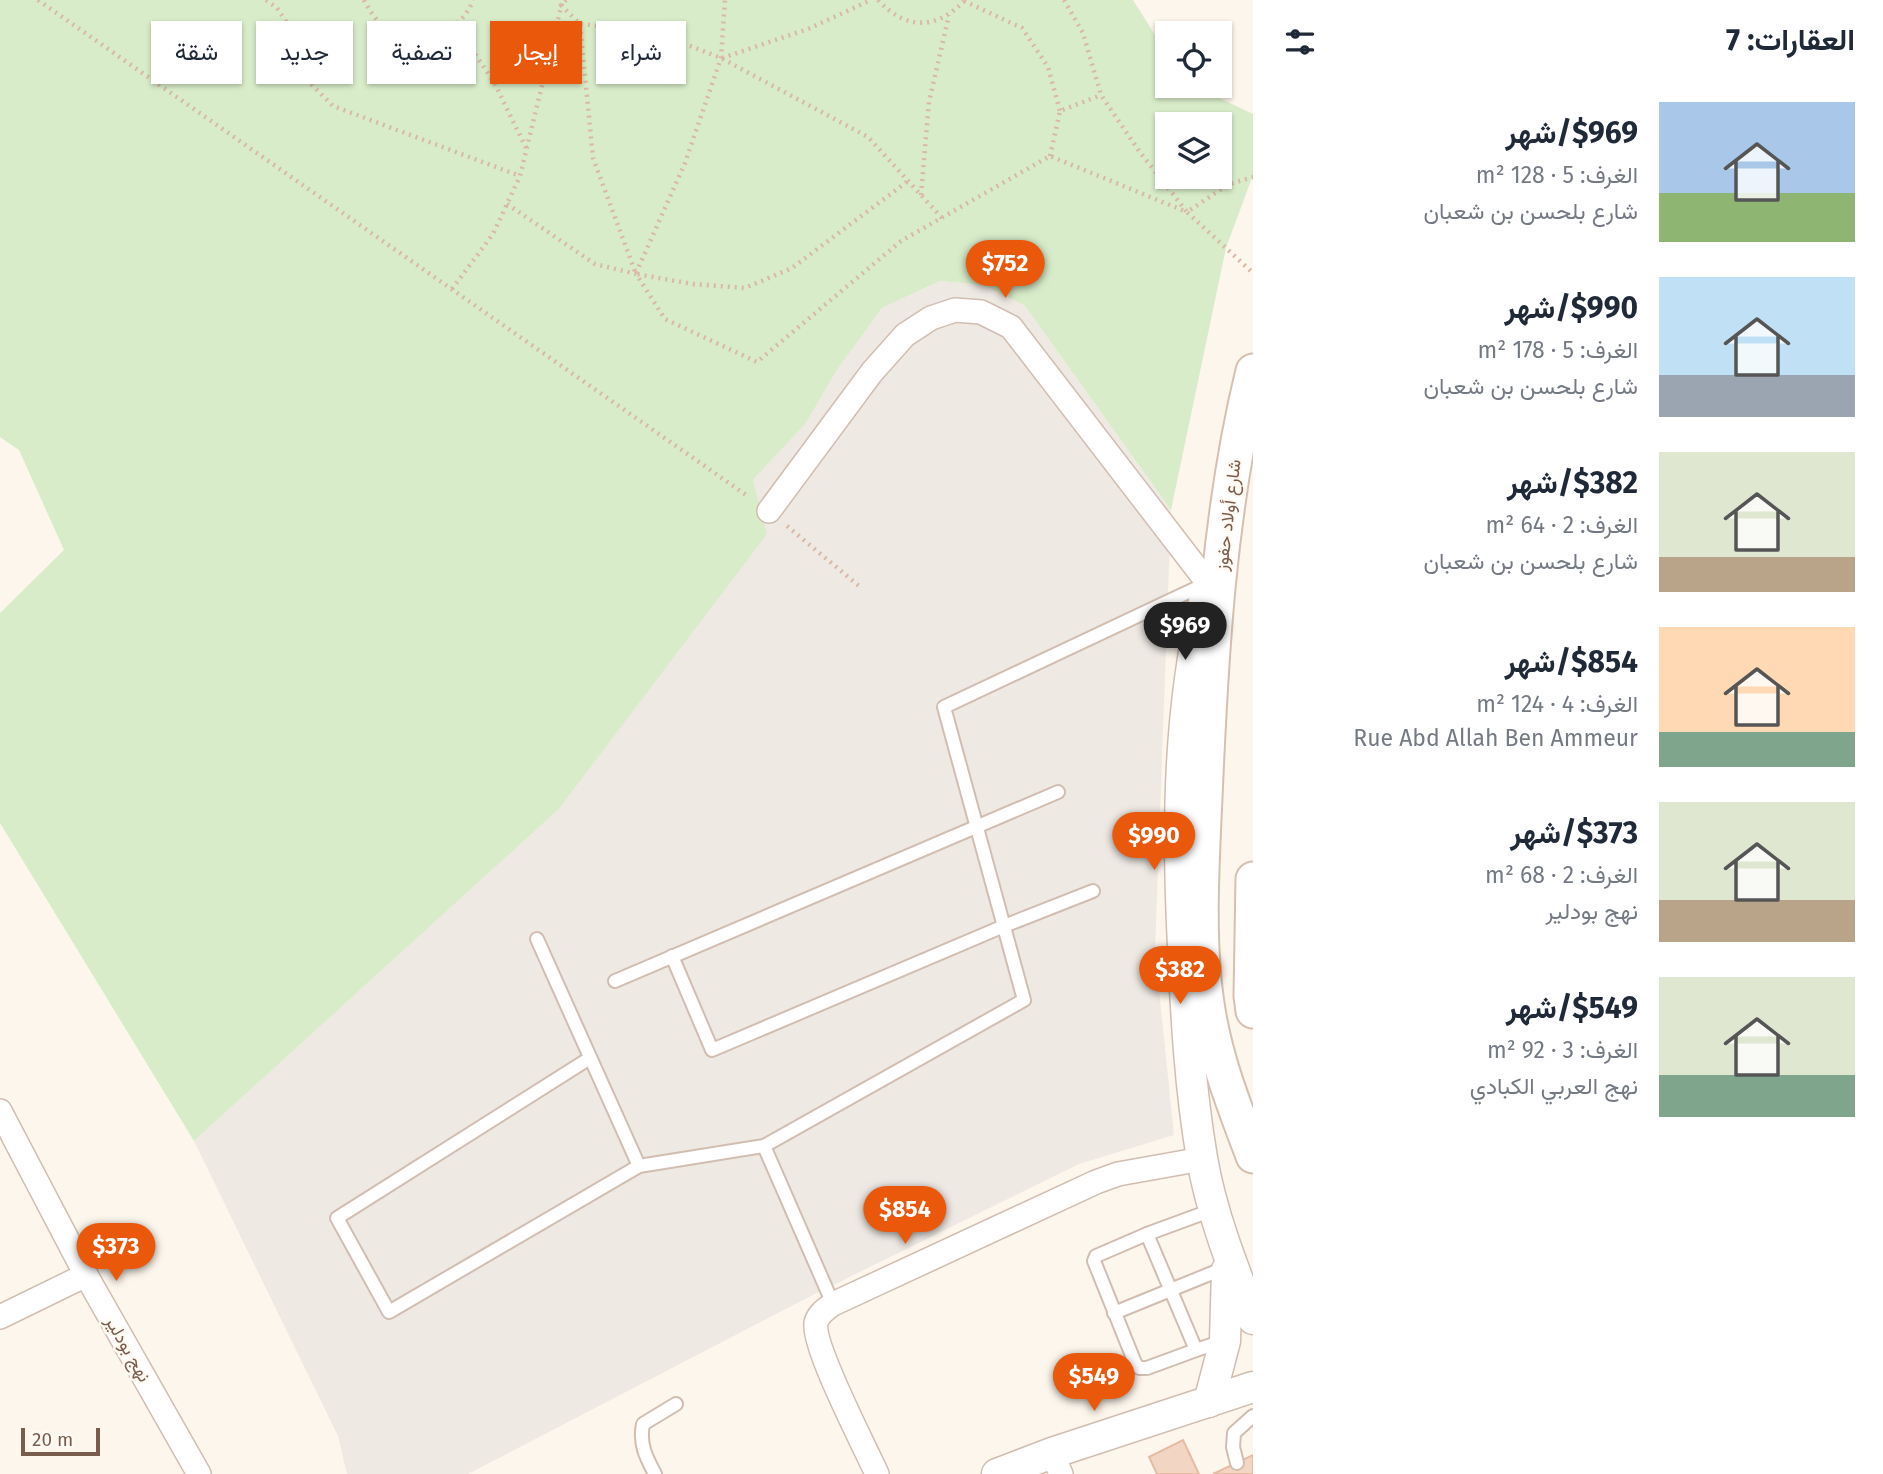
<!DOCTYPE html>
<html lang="ar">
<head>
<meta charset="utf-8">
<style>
	body { margin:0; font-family:"Fira Sans",Vazirmatn,sans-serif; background:#f6f6f7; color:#1f2937; direction:rtl; height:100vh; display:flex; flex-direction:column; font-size:26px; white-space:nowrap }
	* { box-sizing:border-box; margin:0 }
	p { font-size:23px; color:#747a83 }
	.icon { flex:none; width:38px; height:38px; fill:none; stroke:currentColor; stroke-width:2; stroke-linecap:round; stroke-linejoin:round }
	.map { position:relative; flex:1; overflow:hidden; direction:ltr }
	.sheet { display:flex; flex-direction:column; background:#fff; width:630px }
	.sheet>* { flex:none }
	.guide { position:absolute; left:21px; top:21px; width:665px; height:63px; direction:rtl; display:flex; gap:14px }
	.controls { position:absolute; left:1155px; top:21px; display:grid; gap:14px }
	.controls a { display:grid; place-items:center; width:77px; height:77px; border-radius:0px; background:#fff; box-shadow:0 2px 5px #0004; font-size:35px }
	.scale { position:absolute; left:21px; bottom:18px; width:79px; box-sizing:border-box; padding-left:7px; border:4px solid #7a5c4d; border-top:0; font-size:19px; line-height:24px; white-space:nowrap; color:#7a5c4d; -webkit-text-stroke:5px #fffaf3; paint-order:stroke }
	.price { position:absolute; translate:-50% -60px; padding:0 16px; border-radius:24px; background:#ea580c; color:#fff; font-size:23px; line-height:46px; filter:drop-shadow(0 2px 4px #0008) }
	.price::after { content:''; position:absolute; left:50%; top:42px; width:21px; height:16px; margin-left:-10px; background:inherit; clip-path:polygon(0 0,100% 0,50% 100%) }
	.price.current { background:#222; color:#fff }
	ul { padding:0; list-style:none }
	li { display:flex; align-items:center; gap:21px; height:175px; padding:0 28px }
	li span { display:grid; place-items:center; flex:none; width:196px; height:140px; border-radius:0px; color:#555 }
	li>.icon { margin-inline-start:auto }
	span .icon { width:84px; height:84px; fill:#fffc; stroke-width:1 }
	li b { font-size:30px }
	h2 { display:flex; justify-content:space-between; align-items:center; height:84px; padding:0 28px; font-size:30px }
	.tag { padding:0 24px; border-radius:0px; background:#fff; box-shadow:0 2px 5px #0004; font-size:24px; line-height:63px }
	.tag.current { background:#ea580c; color:#fff }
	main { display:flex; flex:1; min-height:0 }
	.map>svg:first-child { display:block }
	.industrial { fill:#efe9e4 }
	.green { fill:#d8ecc9; fill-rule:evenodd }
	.building { fill:#f3d5c3; stroke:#e6bba3; stroke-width:2 }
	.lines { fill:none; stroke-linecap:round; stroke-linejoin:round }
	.service-casing { stroke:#d1beb0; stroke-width:16 }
	.minor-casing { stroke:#d1beb0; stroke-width:26 }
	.tertiary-casing { stroke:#d1beb0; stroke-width:33 }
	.secondary-casing { stroke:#d6c0b0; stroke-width:37 }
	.path { stroke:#d9b8a5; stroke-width:4.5; stroke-dasharray:2 5; stroke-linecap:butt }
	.service { stroke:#fff; stroke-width:12 }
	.minor { stroke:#fff; stroke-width:23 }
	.tertiary { stroke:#fff; stroke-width:30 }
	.secondary { stroke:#fff; stroke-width:33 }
	.labels { text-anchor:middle; stroke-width:5; stroke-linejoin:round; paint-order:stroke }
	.street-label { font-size:18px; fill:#7a5c4d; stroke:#fffaf3 }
</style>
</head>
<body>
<main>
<section class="sheet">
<h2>العقارات: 7<svg class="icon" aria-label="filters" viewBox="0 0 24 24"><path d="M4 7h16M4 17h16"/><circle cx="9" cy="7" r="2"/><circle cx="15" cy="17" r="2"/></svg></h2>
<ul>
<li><span style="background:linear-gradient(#a9c7e8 65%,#8fb573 0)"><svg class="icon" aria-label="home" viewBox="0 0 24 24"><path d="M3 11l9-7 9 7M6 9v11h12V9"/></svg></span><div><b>$969/شهر</b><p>الغرف: 5 · 128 m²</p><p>شارع بلحسن بن شعبان</p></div></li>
<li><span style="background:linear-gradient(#bfe0f5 70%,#9aa5b1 0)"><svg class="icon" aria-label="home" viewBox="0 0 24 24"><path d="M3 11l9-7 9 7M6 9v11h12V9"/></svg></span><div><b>$990/شهر</b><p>الغرف: 5 · 178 m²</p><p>شارع بلحسن بن شعبان</p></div></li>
<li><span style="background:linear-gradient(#dfe7d0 75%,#b9a48a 0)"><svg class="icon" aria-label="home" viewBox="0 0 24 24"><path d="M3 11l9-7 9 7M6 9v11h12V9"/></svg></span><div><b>$382/شهر</b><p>الغرف: 2 · 64 m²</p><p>شارع بلحسن بن شعبان</p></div></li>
<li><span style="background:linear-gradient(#ffd9b3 75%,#7fa58c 0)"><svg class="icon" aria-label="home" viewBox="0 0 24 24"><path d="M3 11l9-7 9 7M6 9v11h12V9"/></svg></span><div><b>$854/شهر</b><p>الغرف: 4 · 124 m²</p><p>Rue Abd Allah Ben Ammeur</p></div></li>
<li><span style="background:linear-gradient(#dfe7d0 70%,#b9a48a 0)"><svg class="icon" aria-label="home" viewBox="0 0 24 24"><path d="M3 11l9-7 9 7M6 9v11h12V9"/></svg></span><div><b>$373/شهر</b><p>الغرف: 2 · 68 m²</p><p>نهج بودلير</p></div></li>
<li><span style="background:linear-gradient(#dfe7d0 70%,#7fa58c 0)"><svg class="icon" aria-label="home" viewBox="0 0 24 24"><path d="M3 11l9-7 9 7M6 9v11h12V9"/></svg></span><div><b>$549/شهر</b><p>الغرف: 3 · 92 m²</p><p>نهج العربي الكبادي</p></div></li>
</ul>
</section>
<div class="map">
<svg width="1253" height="1474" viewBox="0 0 1253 1474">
	<rect width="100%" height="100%" fill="#fdf6ec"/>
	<path class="industrial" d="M940,281L983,285L1025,306L1171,510L1155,951L1174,1135L1079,1164L805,1299L468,1474H347L338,1436L194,1141L559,809L766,534L753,480L806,423L837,370L882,308Z"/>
	<path class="green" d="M0,0H1133L1167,54V86H1194L1253,114V175L1226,248L1171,510L1025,306L983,285L940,281L882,308L837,370L806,423L753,480L767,534L559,809L194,1141L0,823V613L64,550L19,450L0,437ZM1167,124H1220V177H1167Z"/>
	<g class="building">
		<path d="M1183,1440L1199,1474H1157L1149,1457Z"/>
		<path d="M1253,1455V1474H1213Z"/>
	</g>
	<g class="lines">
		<g class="service-casing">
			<g id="service">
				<path d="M537,939L639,1166"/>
				<path d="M672,956L712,1050L1004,926L1093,891"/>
				<path d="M615,981L1058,792"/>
				<path d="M590,1058L337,1218L389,1312L639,1166L764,1146L1024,1000L944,707L1203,585"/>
				<path d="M764,1146L833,1304"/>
				<path d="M1215,1209L1147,1234L1196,1350L1223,1341"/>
				<path d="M1147,1234L1096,1256L1094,1261L1135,1363L1139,1368H1147L1196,1350"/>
				<path d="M1114,1313L1227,1267"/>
				<path d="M1237,1463L1233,1447L1234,1433L1253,1416"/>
				<path d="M655,1474C646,1457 639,1444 643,1424L676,1404"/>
			</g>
		</g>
		<g class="minor-casing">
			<g id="minor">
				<path d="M769,511L872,372L905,335L931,318L955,310L981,312L1011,327L1208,583"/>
				<path d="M0,1111L86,1275L199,1474"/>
				<path d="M0,1317L86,1275"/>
				<path d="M1052,1453L1061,1474"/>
				<path d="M877,1474C865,1447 812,1346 816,1323C818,1314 826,1309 833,1304L1096,1182L1118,1174L1202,1159"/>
			</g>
		</g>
		<g class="tertiary-casing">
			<g id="tertiary">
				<path d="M1206,593C1178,709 1177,828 1183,946C1186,1017 1190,1088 1202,1158C1211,1212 1233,1268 1253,1319"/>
				<path d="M1209,1402L1225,1341L1227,1270"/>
				<path d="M997,1474L1052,1453L1253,1387"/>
			</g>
		</g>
		<g class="secondary-casing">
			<g id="secondary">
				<path d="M1253,371C1219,510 1211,655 1205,798C1202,864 1197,945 1208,1010C1216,1061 1235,1108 1253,1156"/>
				<path d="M1253,879L1251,996L1253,1011"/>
			</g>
		</g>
		<g class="path">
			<path d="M38,0L749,497"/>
			<path d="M266,0L277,8L295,35L310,83L333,106L520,176"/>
			<path d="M364,0C370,12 377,22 389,30C418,47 462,33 473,0"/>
			<path d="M566,0L561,5L580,24L593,158L636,274L693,284L745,288L792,268L908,181"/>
			<path d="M878,0C906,30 936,30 964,1"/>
			<path d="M1064,0L1083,33L1101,95L1139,151L1187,212L1229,184L1253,177"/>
			<path d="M964,1L1022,28L1048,67L1060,111"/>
			<path d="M581,24L652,31L721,58L868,137L942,218"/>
			<path d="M456,25L495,84L526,148"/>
			<path d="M722,58L808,29L871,0"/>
			<path d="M1050,156L1060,111L1101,95"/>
			<path d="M921,195L929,102L949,15"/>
			<path d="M507,204L595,264L636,274L665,319L757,362L901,241L1050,156L1187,212L1253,273"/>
			<path d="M636,273L685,163L721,58L725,0"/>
			<path d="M452,289L493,234L520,176L562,3"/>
			<path d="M787,526L859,586"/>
		</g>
		<use href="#service" class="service"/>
		<use href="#minor" class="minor"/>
		<use href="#tertiary" class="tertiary"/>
		<use href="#secondary" class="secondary"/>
	</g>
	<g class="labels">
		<g class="street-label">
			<text transform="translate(1228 515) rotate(-83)" y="6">شارع أولاد حفوز</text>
			<text transform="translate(128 1349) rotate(60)" y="6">نهج بودلير</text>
		</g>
	</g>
</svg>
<div class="controls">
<a><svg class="icon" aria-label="locate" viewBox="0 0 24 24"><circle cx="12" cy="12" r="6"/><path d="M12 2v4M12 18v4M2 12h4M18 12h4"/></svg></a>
<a><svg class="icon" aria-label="layers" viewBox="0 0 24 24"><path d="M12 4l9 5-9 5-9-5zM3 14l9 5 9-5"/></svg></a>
</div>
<div class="scale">20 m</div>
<b class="price" style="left:1005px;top:300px">$752</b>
<b class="price current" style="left:1185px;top:662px">$969</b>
<b class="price" style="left:1154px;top:872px">$990</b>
<b class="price" style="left:1180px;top:1006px">$382</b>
<b class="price" style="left:905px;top:1246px">$854</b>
<b class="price" style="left:116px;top:1283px">$373</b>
<b class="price" style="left:1094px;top:1413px">$549</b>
<div class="guide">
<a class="tag">شراء</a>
<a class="tag current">إيجار</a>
<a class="tag">تصفية</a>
<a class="tag">جديد</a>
<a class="tag">شقة</a>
</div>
</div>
</main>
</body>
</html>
